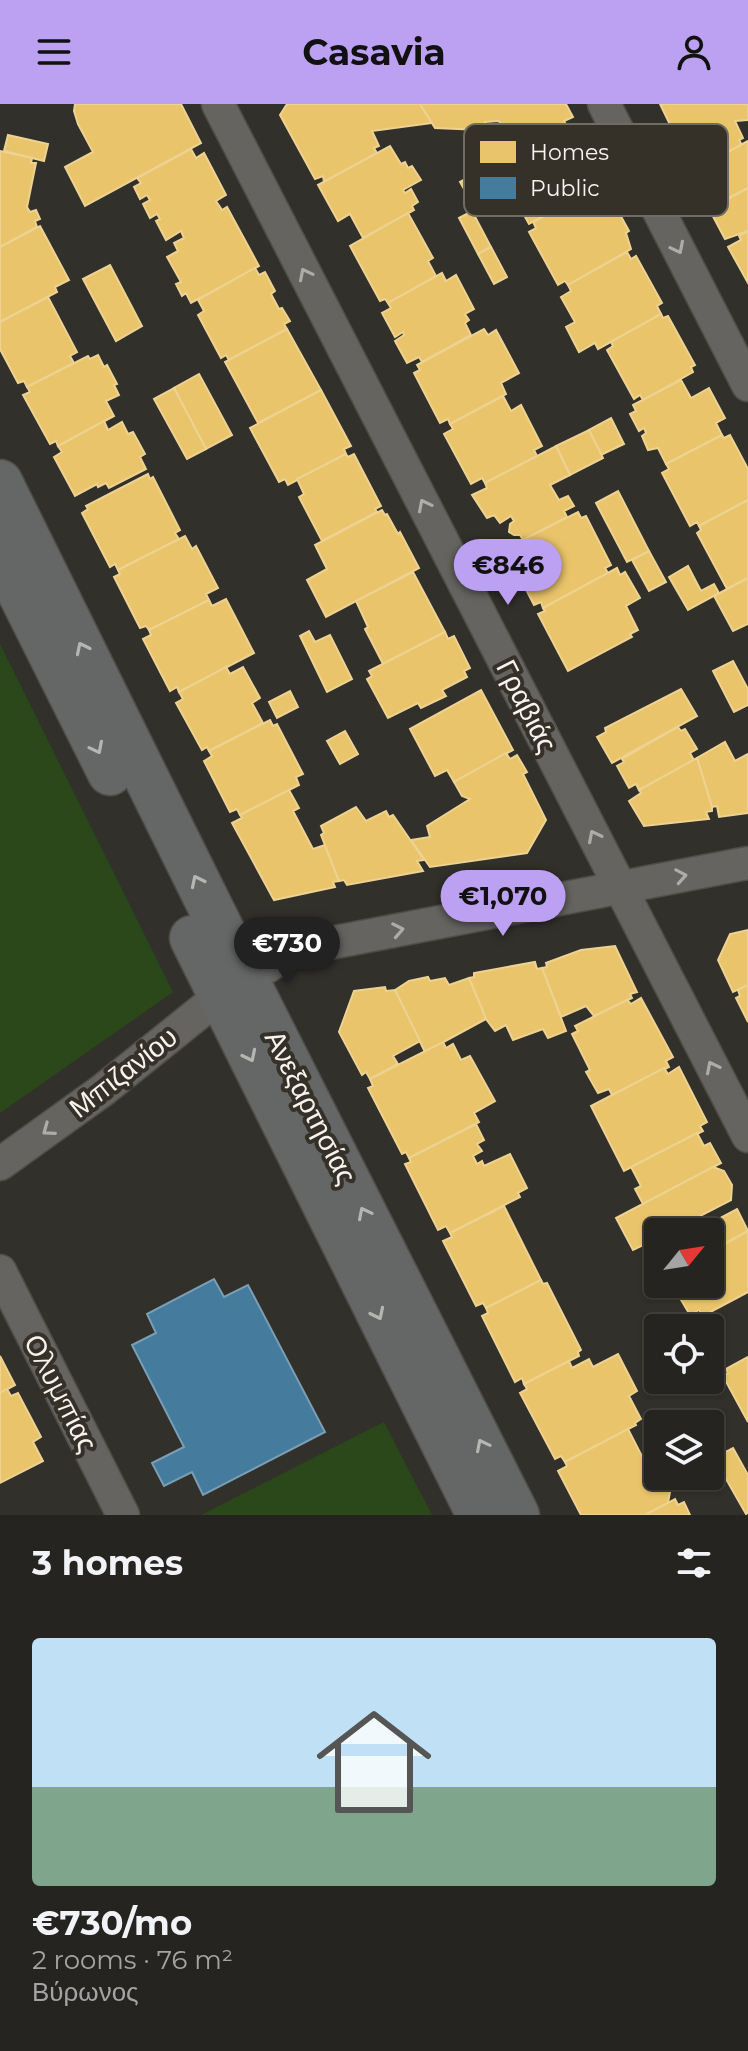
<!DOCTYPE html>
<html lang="en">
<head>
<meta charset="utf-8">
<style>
	body { margin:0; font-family:Montserrat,sans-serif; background:#2e2c29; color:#f1f3f6; height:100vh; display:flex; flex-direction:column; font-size:30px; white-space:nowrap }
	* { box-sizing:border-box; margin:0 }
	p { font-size:26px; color:#a4a4a5 }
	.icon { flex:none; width:44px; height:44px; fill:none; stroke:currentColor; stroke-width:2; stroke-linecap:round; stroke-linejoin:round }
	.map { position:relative; height:1411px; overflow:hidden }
	.drawer { display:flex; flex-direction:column; background:#262420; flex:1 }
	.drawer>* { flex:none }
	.needle { width:52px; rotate:60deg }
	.controls { position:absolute; left:644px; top:1114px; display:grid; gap:16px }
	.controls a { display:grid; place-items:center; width:80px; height:80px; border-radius:8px; background:#262420; box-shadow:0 2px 6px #0004,0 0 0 2px #42413e; font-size:40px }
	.price { position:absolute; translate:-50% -68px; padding:0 18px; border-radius:28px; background:#bca0f2; color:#111; font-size:26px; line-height:52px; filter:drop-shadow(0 2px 4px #0008) }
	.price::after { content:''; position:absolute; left:50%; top:48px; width:24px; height:18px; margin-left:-12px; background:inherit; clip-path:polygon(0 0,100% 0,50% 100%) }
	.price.on { background:#222; color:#fff }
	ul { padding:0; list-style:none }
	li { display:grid; align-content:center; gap:16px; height:424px; padding:0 32px }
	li+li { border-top:2px solid #42413e }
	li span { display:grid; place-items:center; height:248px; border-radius:8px; color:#555 }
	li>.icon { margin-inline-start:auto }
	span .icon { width:144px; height:144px; fill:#fffc; stroke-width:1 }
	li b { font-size:34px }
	h2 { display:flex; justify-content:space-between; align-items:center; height:96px; padding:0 32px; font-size:34px }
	header { display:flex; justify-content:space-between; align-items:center; height:104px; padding:0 32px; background:#bca0f2; color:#111; font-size:36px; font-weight:700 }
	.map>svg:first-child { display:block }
	.green { fill:#2a481a }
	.homes { fill:#e9c46a; stroke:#edd292; stroke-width:2 }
	.public { fill:#457b9d; stroke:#7a9fb5; stroke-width:2 }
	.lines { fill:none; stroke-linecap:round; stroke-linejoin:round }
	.minor-casing { stroke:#4e4d48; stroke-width:35 }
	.secondary-casing { stroke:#4e4d48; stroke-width:47 }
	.minor { stroke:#656461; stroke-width:32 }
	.secondary { stroke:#646766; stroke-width:44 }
	.oneway { stroke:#aeaca8 }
	.oneway2 { stroke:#b5b5b1 }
	.labels { text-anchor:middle; stroke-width:8; stroke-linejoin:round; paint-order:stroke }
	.street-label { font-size:28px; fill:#f7f4ee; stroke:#353128 }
	.key { fill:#353128; stroke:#6f6c63; stroke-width:2 }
	.key-label { font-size:22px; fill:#f7f4ee }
</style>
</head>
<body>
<header><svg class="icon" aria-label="menu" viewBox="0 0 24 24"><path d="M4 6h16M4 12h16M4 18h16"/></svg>Casavia<svg class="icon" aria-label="person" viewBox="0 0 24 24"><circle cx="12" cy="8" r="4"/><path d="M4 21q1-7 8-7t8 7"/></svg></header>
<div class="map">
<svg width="748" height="1411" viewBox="0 0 748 1411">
	<rect width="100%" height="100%" fill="#32302b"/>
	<g class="green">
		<path d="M0,540L173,888L0,1009Z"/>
		<path d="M384,1318L432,1411H201Z"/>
	</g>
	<g class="homes">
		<path d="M75,0H181L201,39L85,102L65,63L93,48L78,20L74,7Z"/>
		<path d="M287,0H420L432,19L372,27L379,42L374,44L377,49L324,78L323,72L315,75L280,11Z"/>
		<path d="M420,0H566L573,13L564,17L567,22L521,47L519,42L513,44L499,17L485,18L480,26L435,24Z"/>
		<path d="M660,0H748V16L735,17L743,34L739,36L742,41L698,64L696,60L690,62Z"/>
		<path d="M567,22L569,26L574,23L602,75L597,77L600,82L529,120L497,63L504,60L502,56Z"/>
		<path d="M8,31L48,40L44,57L4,47Z"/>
		<path d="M748,37V84L712,103L693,67Z"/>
		<path d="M390,42L401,60L405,58L408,64L412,62L421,76L403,86L405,89L411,85L418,98L412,102L414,106L363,134L350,110L338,117L318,81Z"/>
		<path d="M191,45L196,54L204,49L226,91L216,97L222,106L227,103L259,162L191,199L186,189L182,192L176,180L181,178L167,153L178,147L174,139L184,134L181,127L166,136L156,117L160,115L157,110L150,114L143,100L150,96L147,91L140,95L134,83L141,79L137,74Z"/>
		<path d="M0,47L32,54L31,59H36L27,103L30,108L36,106L40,115L35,117L37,123L0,143Z"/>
		<path d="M480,67L492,96L476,106L460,78Z"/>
		<path d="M597,83L600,88L606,85L629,127L626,129L631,145L568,181L565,177L558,181L529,128L536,124L533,118Z"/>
		<path d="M748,84V127L725,135L709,105Z"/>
		<path d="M472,107L491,143L478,150L459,114Z"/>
		<path d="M408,109L433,154L428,157L436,172L388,199L385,195L380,197L350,142Z"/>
		<path d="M40,122L69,176L55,183L57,188L0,218V143Z"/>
		<path d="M748,127V179L728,143L741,136L739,132Z"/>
		<path d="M491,143L507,173L494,180L478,150Z"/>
		<path d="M627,148L631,155L636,152L662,199L657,202L661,210L598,245L595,239L579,248L566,223L575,218L561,193L571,187L568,181Z"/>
		<path d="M110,161L142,222L116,237L83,175Z"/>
		<path d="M255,164L259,171L265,168L275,187L271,190L279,205L282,204L290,217L284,220L287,225L229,256L226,251L221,254L198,211L204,207L198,196Z"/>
		<path d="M442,169L446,177L456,171L474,205L465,210L469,216L465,219L471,231L422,258L419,253L407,259L395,237L404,231L403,228L395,233L382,209L391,204L388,199Z"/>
		<path d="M48,193L77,248L70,252L74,259L27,283L24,277L18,279L0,245V218Z"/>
		<path d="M661,210L663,214L668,212L695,261L691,263L693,268L643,296L640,291L634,295L607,246L613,242L611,238Z"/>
		<path d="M287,225L321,286L258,319L225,258Z"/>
		<path d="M484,225L488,231L496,226L519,269L501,279L506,290L450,320L448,315L440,319L414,269L420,266L417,261Z"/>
		<path d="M98,251L104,263L107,261L117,280L114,281L119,291L106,297L114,312L58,342L56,337L50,340L23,291L30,288L27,283L88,252L90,255Z"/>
		<path d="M199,270L232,331L206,345L174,284Z"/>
		<path d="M681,276L691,294L709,284L725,314L716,319L722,331L666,360L658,344L648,346L642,332L646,329L644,324L639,327L630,310L636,307L633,301Z"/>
		<path d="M174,284L206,345L187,355L154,295Z"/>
		<path d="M321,286L351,342L344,345L346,350L288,381L285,375L279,378L250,324Z"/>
		<path d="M503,292L511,307L521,301L542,342L534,346L537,352L485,379L482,374L471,380L444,330L453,325L450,320Z"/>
		<path d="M611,314L624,340L601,351L589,326Z"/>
		<path d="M104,317L108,326L122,318L128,330L133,328L145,350L140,353L146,365L109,384L106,379L98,383L97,380L75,392L54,353L62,348L58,342Z"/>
		<path d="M589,326L603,354L570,371L556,342Z"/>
		<path d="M722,331L724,334L730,331L748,365V396L699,422L697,418L690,422L662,369L669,365L666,360Z"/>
		<path d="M556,342L570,371L550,381L559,396L568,392L574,402L564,407L567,413L523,436L520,431H514L509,428L510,420L514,417L511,412L500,419L494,411L487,414L472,391L487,384L485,379Z"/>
		<path d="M346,350L348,353L354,350L381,402L375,405L377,408L322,437L299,393L304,390L297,375Z"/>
		<path d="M148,370L150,375L153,373L180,426L175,429L179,435L118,466L115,460L110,463L82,409L88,405L86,402Z"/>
		<path d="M618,387L649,447L627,458L596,399Z"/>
		<path d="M748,396V474L727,485L697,429L701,426L699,422Z"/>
		<path d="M382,406L385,411L387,410L398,430L400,428L419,464L326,513L307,476L327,465L315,441Z"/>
		<path d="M578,408L581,414L586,412L611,461L605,464L608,469L543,504L541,498L534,501L508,451L514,448L511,442Z"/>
		<path d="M185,432L192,445L196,442L218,484L206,490L209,496L149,526L146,522L140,524L114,473L120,470L118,466Z"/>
		<path d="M649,447L666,478L649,487L632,456Z"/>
		<path d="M688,462L701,487L714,480L719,489L688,506L669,473Z"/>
		<path d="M617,464L620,471L625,468L640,494L626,502L638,526L630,530L632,533L568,567L538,510L545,507L543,504Z"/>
		<path d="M413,468L445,528L383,560L365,525L368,523L356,497Z"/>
		<path d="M748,474V520L733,527L714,492Z"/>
		<path d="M226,495L254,549L179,588L177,583L170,587L143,535L151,531L149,526L209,496L212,502Z"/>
		<path d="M309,527L315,538L330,531L352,575L327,588L300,532Z"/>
		<path d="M445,528L448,535L454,532L470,564L464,567L467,573L442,586L446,592L421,604L418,599L388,614L367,575L372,572L369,567Z"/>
		<path d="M733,557L748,585V601L734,608L713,567Z"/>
		<path d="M226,563L230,570L243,563L260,594L252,599L263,619L209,647L207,643L202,646L176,599L183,595L179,588Z"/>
		<path d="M681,585L697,612L612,659L597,633L606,628L605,624Z"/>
		<path d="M481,586L513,646L454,678L447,666L435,672L410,625Z"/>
		<path d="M290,587L298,603L277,614L269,598Z"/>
		<path d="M270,616L273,622L277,620L303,670L296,673L299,681L240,711L237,705L230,708L204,657L212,652L209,647Z"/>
		<path d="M678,623L681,627L685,625L697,645L690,649L694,656L639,686L636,680L629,684L617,662L624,658L622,655Z"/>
		<path d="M345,627L358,650L340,660L327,637Z"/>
		<path d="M725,638L735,657L748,650V709L719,713L717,702L712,703L697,654Z"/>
		<path d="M506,649L510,655L517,651L527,668L523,670L546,716L527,749L430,763L411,736L430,733L427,722L470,695L462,692L454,678Z"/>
		<path d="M697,654L712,703V707L706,708L709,715L644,722L629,697L641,689L639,686Z"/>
		<path d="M289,686L299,704L293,707L313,745L325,741L339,777L333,778L335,783L274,796L232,719L242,714L240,711Z"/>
		<path d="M356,703L366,717L386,707L389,713L393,711L424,756L417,757L423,767L347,781L344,776L339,777L321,731L324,729L321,722Z"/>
		<path d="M748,826V881L733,888L718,856L730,830Z"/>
		<path d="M615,842L637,888L630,890L632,894L594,912L586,902L561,913L542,864L547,863L546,859L581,846Z"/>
		<path d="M535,858L537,865L542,864L566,927L548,934L543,925L513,936L506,921L495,927L486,915L469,874L474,873V869Z"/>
		<path d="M428,873L430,877L445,874L449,881L469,874L486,915L425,948L395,886L409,877Z"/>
		<path d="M748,881V918L736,894L740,892L738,886Z"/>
		<path d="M385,883L386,887L395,886L420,937L393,952L398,960L370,975L366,968L362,971L339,928L354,887Z"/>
		<path d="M641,894L673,953L666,957L669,963L612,991L609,985L598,989L586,968L590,966L572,930L578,927L575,922L627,896L631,900Z"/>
		<path d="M443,938L446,944L453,940L461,956L470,952L495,997L474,1009L479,1018L409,1054L406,1048L402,1050L368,984L373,982L370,975Z"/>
		<path d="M679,963L707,1018L700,1022L703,1027L624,1067L591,1002L664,964L668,970Z"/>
		<path d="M476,1020L484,1036L477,1040L482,1047L473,1052L477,1060L482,1057L484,1062L510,1050L527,1084L518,1089L520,1093L450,1129L446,1122L438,1126L405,1060L411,1058L409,1054Z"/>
		<path d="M697,1029L704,1042L710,1039L721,1059L643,1100L635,1085L641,1082L631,1063Z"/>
		<path d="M713,1063L724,1067L732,1081L731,1096L669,1128H658V1134L633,1146L616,1114Z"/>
		<path d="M504,1102L541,1176L486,1204L483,1199L476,1202L443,1137L452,1133L450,1129Z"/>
		<path d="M737,1105L748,1127L710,1148V1128H683L694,1122L696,1127Z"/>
		<path d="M748,1127V1188L703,1212L699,1206L690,1211L680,1194L685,1191L679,1180H710V1148Z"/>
		<path d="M541,1176L543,1180L547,1179L581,1246L578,1248L579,1252L524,1280L522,1274L515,1278L482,1212L488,1209L486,1204Z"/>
		<path d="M618,1250L637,1287L629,1292L641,1315L635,1319L636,1321L565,1358L561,1352L555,1355L520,1289L527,1285L524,1280L569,1257L572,1264L589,1255L593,1263Z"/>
		<path d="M0,1252L15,1281L0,1289Z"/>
		<path d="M748,1253V1318L723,1272L728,1269L726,1265Z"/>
		<path d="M7,1285L11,1292L18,1289L41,1333L33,1338L43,1357L0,1379V1289Z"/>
		<path d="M628,1325L651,1370L658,1367V1372H662L670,1388L668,1399L645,1411H581L558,1367L567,1362L565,1358Z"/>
		<path d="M733,1344L748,1371V1409L746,1410L714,1354Z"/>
		<path d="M675,1395L678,1401L684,1398L690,1411H645Z"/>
	</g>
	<path class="public" d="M214,1175L224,1193L248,1181L325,1328L203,1391L192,1368L164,1382L152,1359L184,1343L132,1241L156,1229L147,1210Z"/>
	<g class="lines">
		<g class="minor-casing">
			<g id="minor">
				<path d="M218,0L748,1032"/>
				<path d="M604,0L748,281"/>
				<path d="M0,1060L103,986L220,892L294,846L748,759"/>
				<path d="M0,1167L123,1411"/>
			</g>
		</g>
		<g class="secondary-casing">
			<g id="secondary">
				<path d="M0,378L246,875L517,1411"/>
				<path d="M0,449L110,669"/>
				<path d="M192,834L479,1411"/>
			</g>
		</g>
		<use href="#minor" class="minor"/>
		<use href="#secondary" class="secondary"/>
	</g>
	<defs><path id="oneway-chevron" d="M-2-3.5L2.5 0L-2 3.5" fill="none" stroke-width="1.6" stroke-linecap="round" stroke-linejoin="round" transform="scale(2)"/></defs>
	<g class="oneway">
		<use href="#oneway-chevron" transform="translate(678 144) rotate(63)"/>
		<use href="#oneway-chevron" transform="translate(305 170) rotate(-117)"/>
		<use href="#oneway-chevron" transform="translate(424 401) rotate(-117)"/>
		<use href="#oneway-chevron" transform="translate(594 732) rotate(-117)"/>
		<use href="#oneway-chevron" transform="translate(681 772) rotate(-10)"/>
		<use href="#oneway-chevron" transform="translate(398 826) rotate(-11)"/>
		<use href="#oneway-chevron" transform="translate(712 963) rotate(-117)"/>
		<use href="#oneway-chevron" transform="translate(48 1026) rotate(144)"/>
	</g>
	<g class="oneway2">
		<use href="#oneway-chevron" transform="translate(82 544) rotate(-116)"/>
		<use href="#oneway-chevron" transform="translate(97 644) rotate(63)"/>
		<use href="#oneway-chevron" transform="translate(197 777) rotate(-116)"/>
		<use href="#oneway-chevron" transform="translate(250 952) rotate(64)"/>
		<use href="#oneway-chevron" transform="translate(364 1109) rotate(-117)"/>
		<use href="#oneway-chevron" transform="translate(378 1210) rotate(64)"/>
		<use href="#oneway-chevron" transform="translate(482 1341) rotate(-117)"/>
	</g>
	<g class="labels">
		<g class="street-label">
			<text transform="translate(527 602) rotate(63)" y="10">Γραβιάς</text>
			<text transform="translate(123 968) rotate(-38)" y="10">Μπιζανίου</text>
			<text transform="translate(311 1003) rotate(63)" y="10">Ανεξαρτησίας</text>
			<text transform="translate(61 1289) rotate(63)" y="10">Ολυμπίας</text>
		</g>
	</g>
	<rect x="464" y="20" width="264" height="92" rx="12" class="key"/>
	<rect x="480" y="37" width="36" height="22" fill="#e9c46a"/>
	<rect x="480" y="73" width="36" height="22" fill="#457b9d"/>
	<g class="key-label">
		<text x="530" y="56">Homes</text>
		<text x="530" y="92">Public</text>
	</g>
</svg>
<div class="controls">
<a><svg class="needle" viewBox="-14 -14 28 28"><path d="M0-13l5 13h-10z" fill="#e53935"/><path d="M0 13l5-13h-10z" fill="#a4a4a5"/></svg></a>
<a><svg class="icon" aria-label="locate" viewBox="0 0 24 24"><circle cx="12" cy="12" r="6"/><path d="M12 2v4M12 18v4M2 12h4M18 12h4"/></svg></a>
<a><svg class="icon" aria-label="layers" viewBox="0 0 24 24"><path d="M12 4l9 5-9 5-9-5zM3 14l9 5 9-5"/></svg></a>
</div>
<b class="price" style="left:508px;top:503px">€846</b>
<b class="price" style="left:503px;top:834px">€1,070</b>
<b class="price on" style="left:287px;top:881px">€730</b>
</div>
<section class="drawer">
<h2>3 homes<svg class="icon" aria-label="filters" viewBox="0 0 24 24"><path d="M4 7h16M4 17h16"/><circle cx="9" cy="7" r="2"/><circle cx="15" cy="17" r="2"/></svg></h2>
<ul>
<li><span style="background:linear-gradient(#bfe0f5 60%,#7fa58c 0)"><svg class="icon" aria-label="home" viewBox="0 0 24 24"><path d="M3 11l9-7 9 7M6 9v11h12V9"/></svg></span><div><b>€730/mo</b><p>2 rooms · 76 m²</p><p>Βύρωνος</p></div></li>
</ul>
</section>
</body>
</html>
